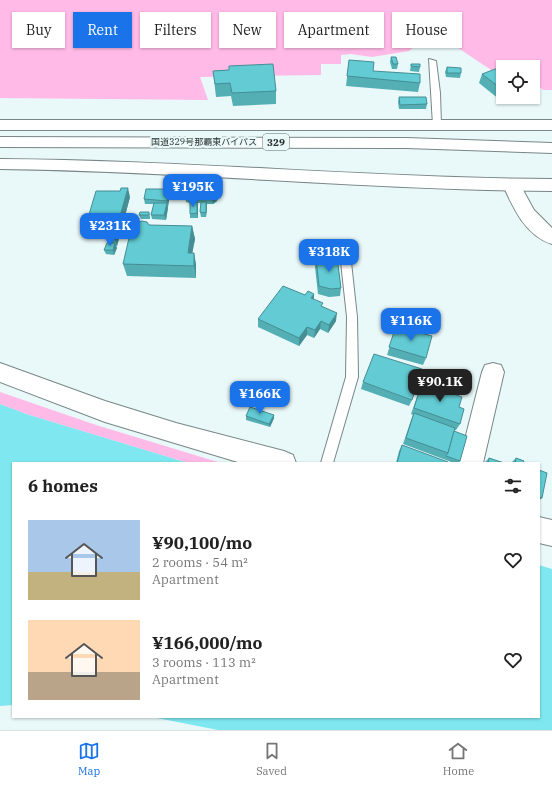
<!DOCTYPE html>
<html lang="en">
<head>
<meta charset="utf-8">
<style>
	body { margin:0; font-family:"IBM Plex Serif","Noto Sans JP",serif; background:#f2f2f2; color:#222; height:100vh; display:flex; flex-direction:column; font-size:15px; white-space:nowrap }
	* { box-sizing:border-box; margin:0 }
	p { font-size:13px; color:#767676 }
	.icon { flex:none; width:22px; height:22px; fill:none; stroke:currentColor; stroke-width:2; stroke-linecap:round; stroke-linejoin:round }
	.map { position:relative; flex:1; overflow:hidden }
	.details { position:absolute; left:12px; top:462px; width:528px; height:256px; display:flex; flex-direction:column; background:#fff; border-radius:0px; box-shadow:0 1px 3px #0004 }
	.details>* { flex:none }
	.banner { position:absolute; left:12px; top:12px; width:528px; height:36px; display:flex; gap:8px }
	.controls { position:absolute; left:496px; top:60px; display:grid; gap:8px }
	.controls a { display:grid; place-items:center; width:44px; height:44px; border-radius:0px; background:#fff; box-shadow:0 1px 3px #0004; font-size:20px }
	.price { position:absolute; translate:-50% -34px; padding:0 9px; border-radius:8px; background:#1a73e8; color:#fff; font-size:13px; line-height:26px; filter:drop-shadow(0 1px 2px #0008) }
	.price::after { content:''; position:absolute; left:50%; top:24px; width:12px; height:9px; margin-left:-6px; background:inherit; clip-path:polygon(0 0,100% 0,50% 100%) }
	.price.selected { background:#222; color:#fff }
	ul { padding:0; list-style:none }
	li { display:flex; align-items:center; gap:12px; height:100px; padding:0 16px }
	li span { display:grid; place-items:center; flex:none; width:112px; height:80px; border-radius:0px; color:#555 }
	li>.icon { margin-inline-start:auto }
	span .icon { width:48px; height:48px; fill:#fffc; stroke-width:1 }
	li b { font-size:17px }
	h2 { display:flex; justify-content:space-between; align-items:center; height:48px; padding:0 16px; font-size:17px }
	.chip { padding:0 14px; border-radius:0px; background:#fff; box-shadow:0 1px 3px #0004; font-size:14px; line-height:36px }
	.chip.selected { background:#1a73e8; color:#fff }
	.tabs { display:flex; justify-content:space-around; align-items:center; height:56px; border-top:1px solid #e0e0e0; background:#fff; font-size:11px; color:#767676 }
	.tabs a { display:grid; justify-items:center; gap:2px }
	.tabs .selected { color:#1a73e8 }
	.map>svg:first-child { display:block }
	.green { fill:#ffbae7 }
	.water { fill:#7ee7ef }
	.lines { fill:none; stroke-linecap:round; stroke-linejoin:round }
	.service-casing { stroke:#788687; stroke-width:2 }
	.minor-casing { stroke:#788687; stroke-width:2 }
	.tertiary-casing { stroke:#788687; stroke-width:2 }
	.trunk-casing { stroke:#788687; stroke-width:2 }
	.service { fill:#fff; fill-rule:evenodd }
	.minor { fill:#fff; fill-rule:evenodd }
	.tertiary { fill:#fff; fill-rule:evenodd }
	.trunk { fill:#fff; fill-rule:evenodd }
	.wall { fill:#54afb5 }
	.shaded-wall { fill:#458e94 }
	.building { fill:#62cbd3; stroke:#458e94 }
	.labels { text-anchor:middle; stroke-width:4; stroke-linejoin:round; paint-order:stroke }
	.far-street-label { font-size:9px; fill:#2b3131; stroke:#e9f8f9 }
	.shield { fill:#e9f8f9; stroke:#646d6d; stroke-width:1 }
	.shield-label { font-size:10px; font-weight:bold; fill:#2b3131 }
</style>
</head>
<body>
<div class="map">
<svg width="552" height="730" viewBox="0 0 552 730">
	<rect width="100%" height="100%" fill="#e9f8f9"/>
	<g class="green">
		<path d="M0,0H552V90H543L533,81V67H503V75L498,74C483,66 446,37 432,35C426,34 419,36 414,39V47L409,51L372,57L351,54L341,55V64H321V75L200,77L208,100L0,98Z"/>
		<path d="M0,392L96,425L221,463H188L26,414L0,404Z"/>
	</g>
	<g class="water">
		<path d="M0,404L26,414L188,463H13V705L0,706Z"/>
		<path d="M539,565L552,569V730H218L152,717H539Z"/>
	</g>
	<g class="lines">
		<g class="service-casing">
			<g id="service">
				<path d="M429,59L436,61L440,93L441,125L437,127L433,125Z"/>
				<path d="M346,258L351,262L357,317L358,377L333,463H321L346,377L347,317L341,262Z"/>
			</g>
		</g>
		<g class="minor-casing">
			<g id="minor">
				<path d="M512,179L518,181L534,210L552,228V244C526,236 513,208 503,185L506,181Z"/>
				<path d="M0,363L105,401L176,423L284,451L293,455L296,463H241L105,422L0,382Z"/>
				<path d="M493,363L501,365L504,372L483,463H459L482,372L485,365Z"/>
				<path d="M539,517L552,520V546L539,543Z"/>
			</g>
		</g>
		<g class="tertiary-casing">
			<path id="tertiary" d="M0,159C184,160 368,178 552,179V191C368,190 184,171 0,169Z"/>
		</g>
		<g class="trunk-casing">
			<g id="trunk">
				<rect x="0" y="120" width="552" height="10"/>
				<path d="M0,137L406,138L552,143V153L406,148L0,147Z"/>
			</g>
		</g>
		<use href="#service" class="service"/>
		<use href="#minor" class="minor"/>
		<use href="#tertiary" class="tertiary"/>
		<use href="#trunk" class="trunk"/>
	</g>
	<g class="wall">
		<path d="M391,57L398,64L397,69H392L390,62Z"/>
		<path d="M349,60L373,71L420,83L418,92L346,86Z"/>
		<path d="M411,64L420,67L419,72L410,71Z"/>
		<path d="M229,66L276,91V104L233,106L231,96L216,97L213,71L229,70Z"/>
		<path d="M447,67L461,73L460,78L446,77L445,72Z"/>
		<path d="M503,71V97H523L522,98L505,104L479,83L482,74Z"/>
		<path d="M399,97L427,104L426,109H399L398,102Z"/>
		<path d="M219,179L220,188L217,201L213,204H207V207L206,217H201L200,212L201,203H198V218H190V203L186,202L185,193Z"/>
		<path d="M172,186L171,192H170V194L166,220L152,219L151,215L154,204H145L144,199L165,189V188Z"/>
		<path d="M120,191L130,197L117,246H116L117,248L114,255L106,254L104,250L108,243L106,237L88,236L85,228Z"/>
		<path d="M149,212L150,217V219H141L139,215Z"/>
		<path d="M149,225L192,226L195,239L192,253H194L196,265V278L127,276L123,264Z"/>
		<path d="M327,250L338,256L337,259L341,288L340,296L329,297L318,294L315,267L316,258H327Z"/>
		<path d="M314,294V299L322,306L336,321L328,333L320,329L314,338L307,335L299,346L258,327V319L305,295Z"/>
		<path d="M396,326L426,358L423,365L387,355Z"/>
		<path d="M363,382L412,400L409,406L361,389Z"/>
		<path d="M422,383L459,407L460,424L456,430H454V431L460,461L459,463H454L403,444L411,420L413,415L411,414L419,391Z"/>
		<path d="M274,415V418L270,427L246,420V416Z"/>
		<path d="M402,445L447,463H396L399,451Z"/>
		<path d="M489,458L504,463H484Z"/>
		<path d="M516,458L523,463H511Z"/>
		<path d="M539,470L542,498L539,501Z"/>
	</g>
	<g class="shaded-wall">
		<path d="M508,97H523L522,98L505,104Z"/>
		<path d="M219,179L220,188L217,201L213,204L211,195Z"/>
		<path d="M171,182L172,186L171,192L170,188Z"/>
		<path d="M128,188L130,197L117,246L114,237Z"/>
		<path d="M169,189L170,194L168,206L167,201Z"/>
		<path d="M197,202L198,207V218L197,213Z"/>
		<path d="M206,202L207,207L206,217Z"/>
		<path d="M167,203L168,208L166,220L164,215Z"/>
		<path d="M192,226L195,239L190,265L188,253Z"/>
		<path d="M115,243L117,248L114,255L113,250Z"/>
		<path d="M194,253L196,265V278L194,266Z"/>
		<path d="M314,294V302L311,298Z"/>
		<path d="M337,313L336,321L328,333L329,325Z"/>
		<path d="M321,321L320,329L314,338L315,330Z"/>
		<path d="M307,327V335L299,346V338Z"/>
		<path d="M274,415V418L270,427L269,424Z"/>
	</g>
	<g class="building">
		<path d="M391,57H396L398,64H393Z"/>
		<path d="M349,60L374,62L373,71L420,74V83L347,76Z"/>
		<path d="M273,64L276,91L232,93L230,83L215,84L213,71L229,70V66Z"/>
		<path d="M411,64H420V67L411,66Z"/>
		<path d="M447,67L461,68V73H447Z"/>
		<path d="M498,68L503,71V90L482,74Z"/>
		<path d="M399,97H426L427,104L400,105Z"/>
		<path d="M189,177L219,179L215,192L211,195L185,193Z"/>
		<path d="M166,182H171L170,188H165Z"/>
		<path d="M121,188H128L114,237H106L108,228H85L96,191H120Z"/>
		<path d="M146,189H169L167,201L144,199Z"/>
		<path d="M190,202H197V213L190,214Z"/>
		<path d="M201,202H206V213L200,212Z"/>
		<path d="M154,203H167L164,215H151Z"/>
		<path d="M140,212H149V215H139Z"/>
		<path d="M142,221L147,222L149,225L192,226L188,253H194V266L123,264L132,225Z"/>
		<path d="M107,243H115L113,250H104Z"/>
		<path d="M336,249L338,256L329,257L327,250Z"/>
		<path d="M337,257L341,288L331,289L319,286L316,258Z"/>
		<path d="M283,286L305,295L308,291L314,294L311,298L323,303L321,306L337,313L329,325L321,321L315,330L307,327L299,338L258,319Z"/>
		<path d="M396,326L432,336L426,358L389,347Z"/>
		<path d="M374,354L422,369L412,400L363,382Z"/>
		<path d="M422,383L462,397L459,407L464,409L460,424L414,408Z"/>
		<path d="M250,407L274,415L269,424L246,416Z"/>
		<path d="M414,413L455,428L448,453L406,438Z"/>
		<path d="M454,431L467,436L460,461L446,456L448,453Z"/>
		<path d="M402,445L448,462L447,463H397Z"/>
		<path d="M489,458L504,463H488Z"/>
		<path d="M516,458L524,461L523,463H515Z"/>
		<path d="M539,470L547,473L542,498L539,497Z"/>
	</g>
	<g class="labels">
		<g class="far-street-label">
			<text x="204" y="145">国道329号那覇東バイパス</text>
		</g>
		<rect class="shield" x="263" y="134" width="26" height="16" rx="3"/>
		<g class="shield-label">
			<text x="276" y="146">329</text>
		</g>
	</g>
</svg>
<div class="controls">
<a><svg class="icon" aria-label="locate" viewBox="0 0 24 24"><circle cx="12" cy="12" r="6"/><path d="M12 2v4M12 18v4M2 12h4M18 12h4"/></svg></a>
</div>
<b class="price" style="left:193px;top:208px">¥195K</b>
<b class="price" style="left:110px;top:247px">¥231K</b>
<b class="price" style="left:329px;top:273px">¥318K</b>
<b class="price" style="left:411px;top:342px">¥116K</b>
<b class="price selected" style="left:440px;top:403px">¥90.1K</b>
<b class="price" style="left:260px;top:415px">¥166K</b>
<div class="banner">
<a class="chip">Buy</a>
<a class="chip selected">Rent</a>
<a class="chip">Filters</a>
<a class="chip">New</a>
<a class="chip">Apartment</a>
<a class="chip">House</a>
</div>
<section class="details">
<h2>6 homes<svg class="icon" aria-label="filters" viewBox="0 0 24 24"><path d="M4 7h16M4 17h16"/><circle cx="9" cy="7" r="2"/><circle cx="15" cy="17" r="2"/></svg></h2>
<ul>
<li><span style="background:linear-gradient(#a9c7e8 65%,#c2b280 0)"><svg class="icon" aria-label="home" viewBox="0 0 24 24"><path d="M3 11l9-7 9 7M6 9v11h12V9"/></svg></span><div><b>¥90,100/mo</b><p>2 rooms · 54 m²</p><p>Apartment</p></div><svg class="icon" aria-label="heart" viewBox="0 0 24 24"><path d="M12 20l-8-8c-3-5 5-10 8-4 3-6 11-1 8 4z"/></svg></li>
<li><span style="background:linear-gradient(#ffd9b3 65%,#b9a48a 0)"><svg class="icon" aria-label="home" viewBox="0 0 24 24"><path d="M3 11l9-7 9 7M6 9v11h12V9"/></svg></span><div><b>¥166,000/mo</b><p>3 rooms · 113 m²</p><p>Apartment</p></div><svg class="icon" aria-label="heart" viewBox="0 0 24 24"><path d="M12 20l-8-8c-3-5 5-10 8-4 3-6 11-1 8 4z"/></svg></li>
</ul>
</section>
</div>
<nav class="tabs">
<a class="selected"><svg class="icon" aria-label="map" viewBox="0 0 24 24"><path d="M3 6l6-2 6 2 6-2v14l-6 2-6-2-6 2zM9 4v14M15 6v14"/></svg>Map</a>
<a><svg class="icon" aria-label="saved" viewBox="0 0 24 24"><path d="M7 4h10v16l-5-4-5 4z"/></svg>Saved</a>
<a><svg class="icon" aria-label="home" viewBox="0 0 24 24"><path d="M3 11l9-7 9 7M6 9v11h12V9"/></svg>Home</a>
</nav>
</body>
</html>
